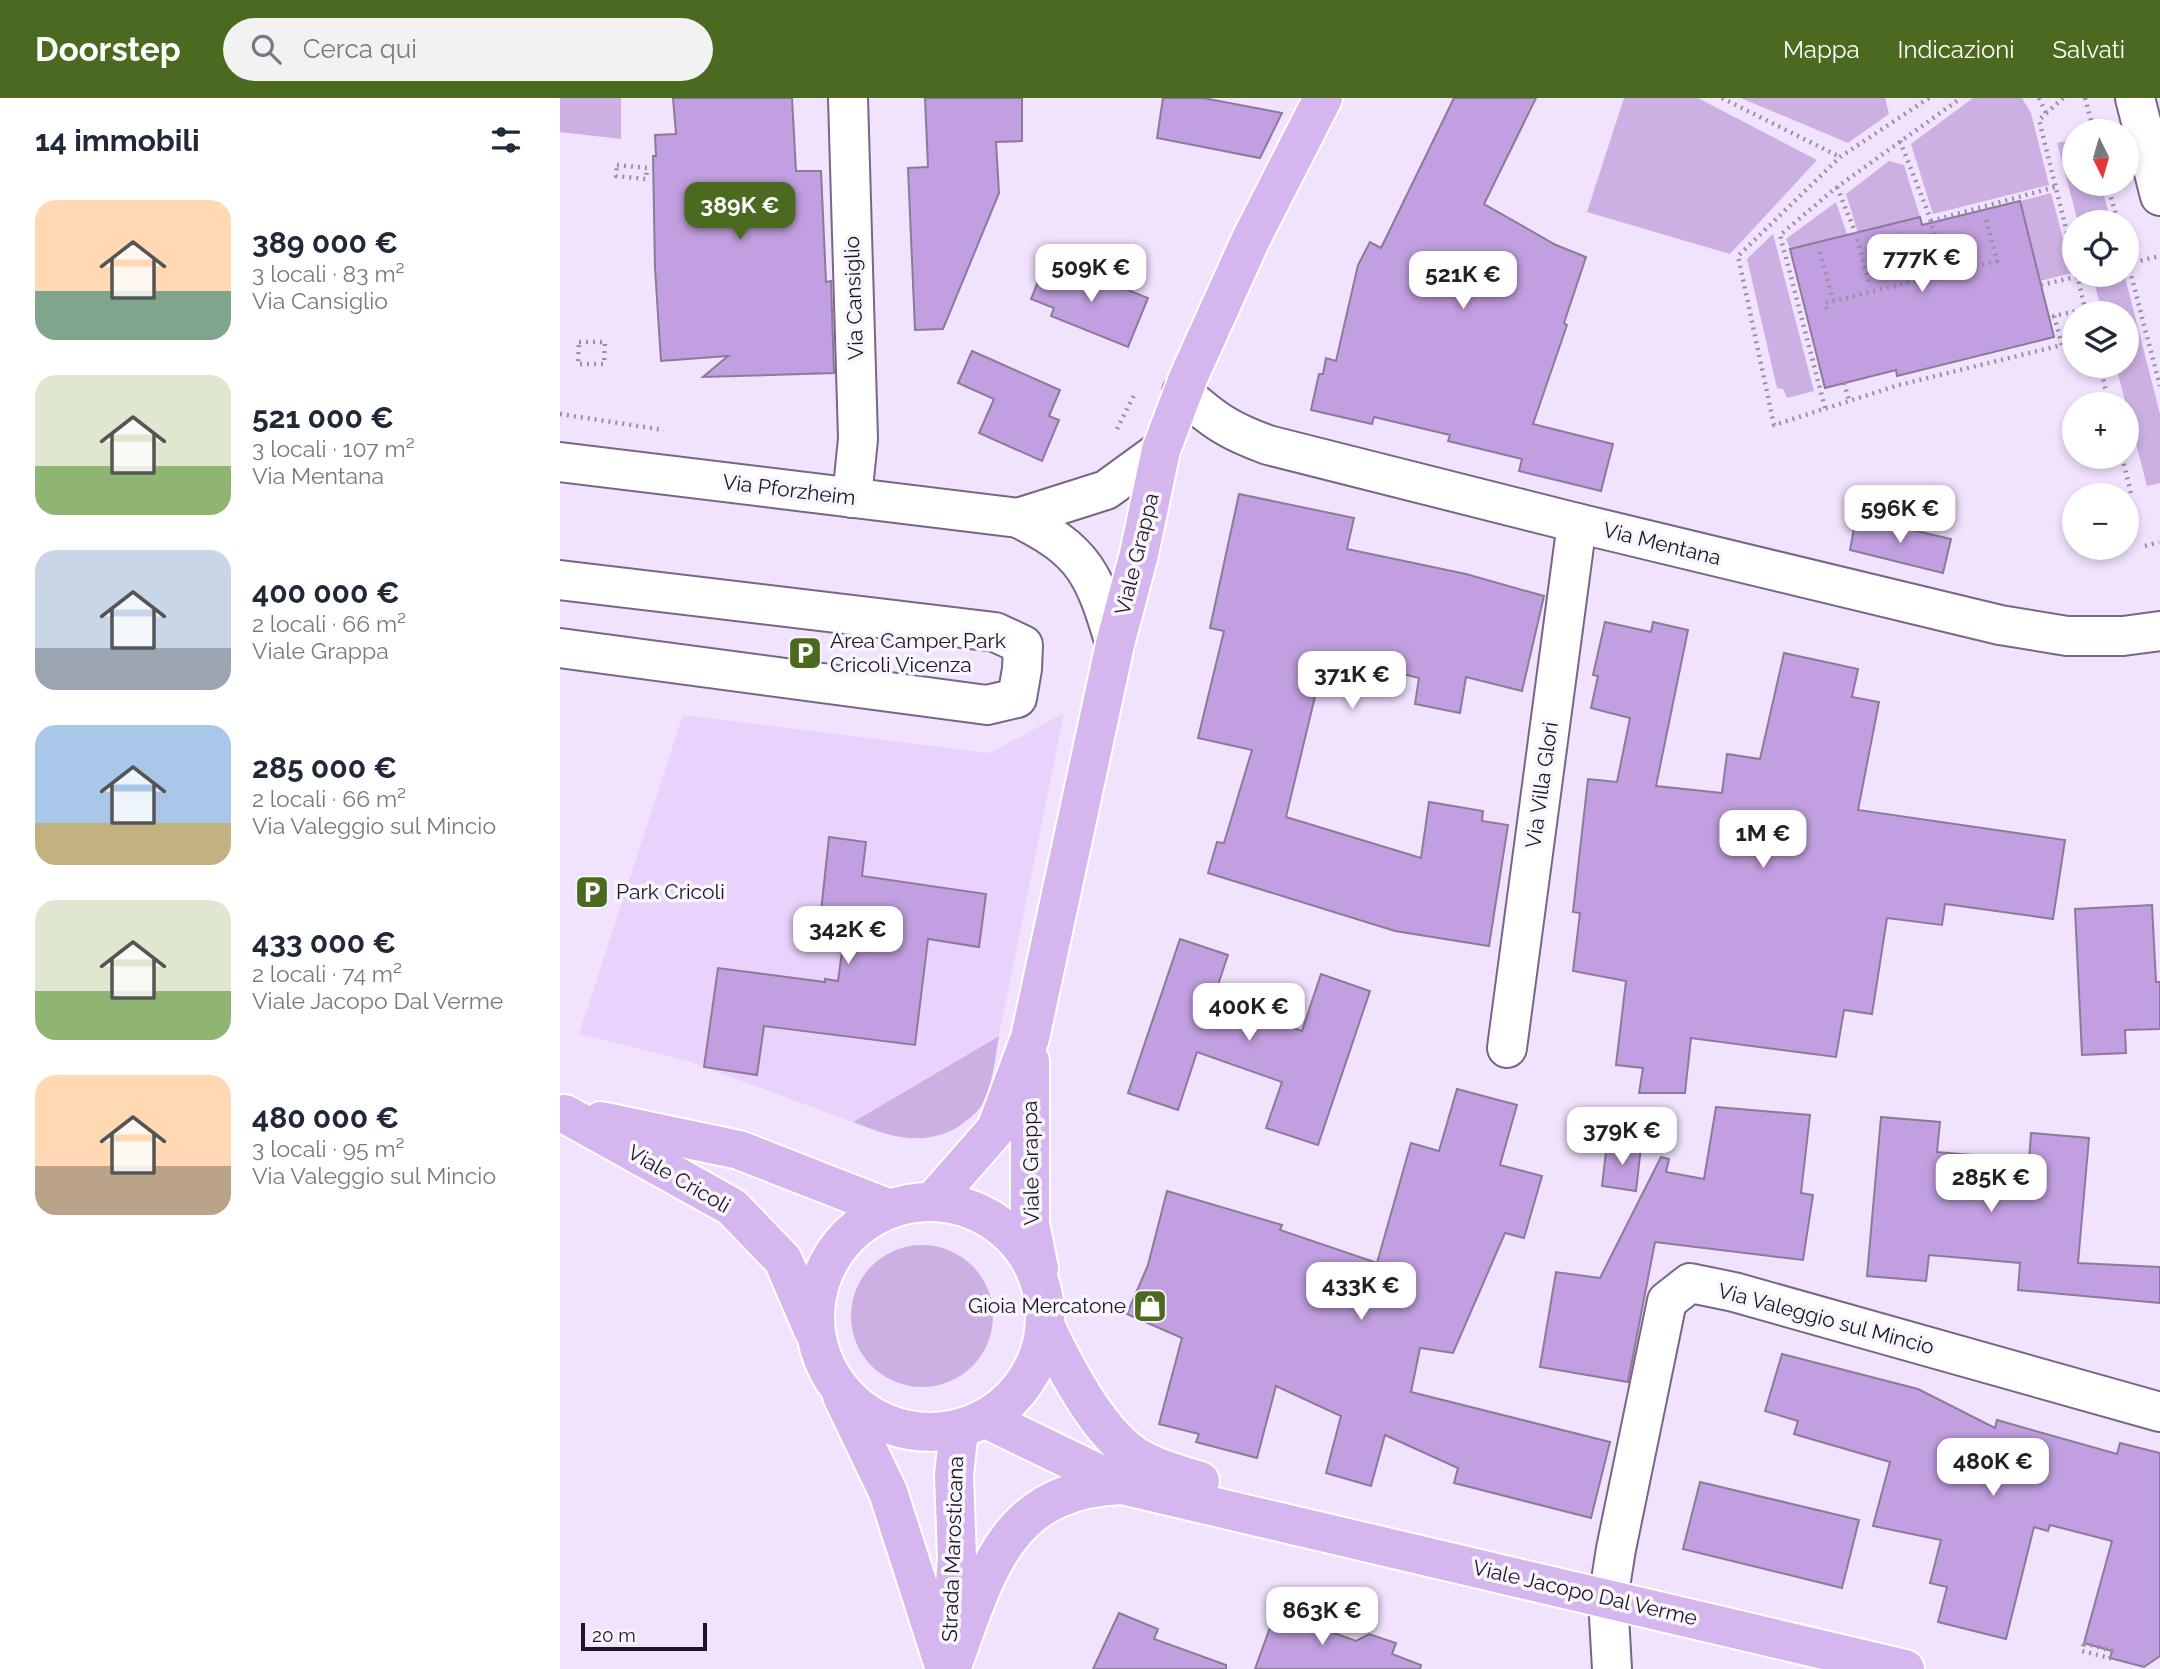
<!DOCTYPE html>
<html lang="it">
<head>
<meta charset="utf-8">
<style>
	body { margin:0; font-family:Raleway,sans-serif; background:#f2f2f3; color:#1f2937; height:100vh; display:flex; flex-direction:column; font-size:26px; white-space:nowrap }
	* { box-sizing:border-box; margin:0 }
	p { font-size:23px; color:#747a83 }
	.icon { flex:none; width:38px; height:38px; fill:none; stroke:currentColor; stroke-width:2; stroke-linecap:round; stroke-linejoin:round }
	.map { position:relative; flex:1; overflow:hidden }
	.drawer { display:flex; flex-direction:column; background:#fff; width:560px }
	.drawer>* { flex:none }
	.needle { width:46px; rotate:175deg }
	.tools { position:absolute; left:1502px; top:21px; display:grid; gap:14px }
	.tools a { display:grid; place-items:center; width:77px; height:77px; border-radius:50%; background:#fff; box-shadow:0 4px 10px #0003; font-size:35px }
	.scale { position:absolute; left:21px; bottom:18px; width:126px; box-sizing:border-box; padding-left:7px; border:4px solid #1d1622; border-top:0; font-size:19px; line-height:24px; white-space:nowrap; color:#1d1622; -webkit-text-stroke:5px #f8f5fc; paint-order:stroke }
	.price { position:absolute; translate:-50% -60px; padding:0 16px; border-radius:14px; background:#fff; color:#222; font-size:23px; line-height:46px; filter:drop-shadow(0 2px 4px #0008) }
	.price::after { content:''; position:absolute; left:50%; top:42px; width:21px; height:16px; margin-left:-10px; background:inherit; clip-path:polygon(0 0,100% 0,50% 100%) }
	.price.current { background:#4c6a1f; color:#fff }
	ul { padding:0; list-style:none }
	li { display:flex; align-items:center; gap:21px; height:175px; padding:0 35px }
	li span { display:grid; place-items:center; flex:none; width:196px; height:140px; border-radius:21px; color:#555 }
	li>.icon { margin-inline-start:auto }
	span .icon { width:84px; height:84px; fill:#fffc; stroke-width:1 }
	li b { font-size:30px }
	h2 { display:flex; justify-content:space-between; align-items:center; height:84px; padding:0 35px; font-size:30px }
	header { display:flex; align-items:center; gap:42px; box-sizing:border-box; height:98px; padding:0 35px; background:#4c6a1f; color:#fff }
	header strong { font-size:33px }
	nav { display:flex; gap:38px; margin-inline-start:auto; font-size:24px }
	.search { width:490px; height:63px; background:#f2f2f3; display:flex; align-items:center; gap:18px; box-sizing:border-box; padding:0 24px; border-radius:38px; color:#747a83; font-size:26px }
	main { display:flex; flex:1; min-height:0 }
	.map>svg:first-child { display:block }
	.built { fill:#e9d3fc }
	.green { fill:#ccb0e4 }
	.building { fill:#c29fe0; stroke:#8b7b9a; stroke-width:2 }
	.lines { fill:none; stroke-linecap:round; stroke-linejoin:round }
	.minor-casing { stroke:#776785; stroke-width:42 }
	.major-casing { stroke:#fff; stroke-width:42 }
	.path { stroke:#9b8fa5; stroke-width:4.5; stroke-dasharray:2 5; stroke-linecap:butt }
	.minor { stroke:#fff; stroke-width:38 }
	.major { stroke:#d6b6ef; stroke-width:38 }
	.labels { text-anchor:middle; stroke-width:7; stroke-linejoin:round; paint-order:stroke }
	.street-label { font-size:21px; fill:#1d1622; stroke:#f8f5fc }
	.poi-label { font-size:21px; fill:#1d1622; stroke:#f8f5fc; text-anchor:start }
</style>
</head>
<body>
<header>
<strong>Doorstep</strong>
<div class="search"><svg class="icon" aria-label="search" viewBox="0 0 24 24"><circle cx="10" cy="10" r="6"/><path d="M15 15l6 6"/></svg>Cerca qui</div>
<nav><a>Mappa</a><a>Indicazioni</a><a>Salvati</a></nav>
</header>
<main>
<section class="drawer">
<h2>14 immobili<svg class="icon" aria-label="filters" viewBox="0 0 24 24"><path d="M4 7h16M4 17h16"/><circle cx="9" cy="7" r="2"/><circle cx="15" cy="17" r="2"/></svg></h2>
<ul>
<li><span style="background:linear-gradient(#ffd9b3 65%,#7fa58c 0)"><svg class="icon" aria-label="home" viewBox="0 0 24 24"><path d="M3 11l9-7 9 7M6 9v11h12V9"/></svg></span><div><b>389 000 €</b><p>3 locali · 83 m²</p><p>Via Cansiglio</p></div></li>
<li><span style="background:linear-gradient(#dfe7d0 65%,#8fb573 0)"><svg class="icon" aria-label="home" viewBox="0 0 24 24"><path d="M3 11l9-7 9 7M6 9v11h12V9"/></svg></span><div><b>521 000 €</b><p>3 locali · 107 m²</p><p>Via Mentana</p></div></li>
<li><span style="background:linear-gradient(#c9d6e8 70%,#9aa5b1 0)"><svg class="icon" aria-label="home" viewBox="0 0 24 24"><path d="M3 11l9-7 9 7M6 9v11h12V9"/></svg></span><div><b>400 000 €</b><p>2 locali · 66 m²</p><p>Viale Grappa</p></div></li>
<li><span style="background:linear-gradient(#a9c7e8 70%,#c2b280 0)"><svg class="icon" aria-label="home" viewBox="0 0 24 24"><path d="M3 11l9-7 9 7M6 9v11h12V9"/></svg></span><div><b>285 000 €</b><p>2 locali · 66 m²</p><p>Via Valeggio sul Mincio</p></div></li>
<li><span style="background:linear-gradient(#dfe7d0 65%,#8fb573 0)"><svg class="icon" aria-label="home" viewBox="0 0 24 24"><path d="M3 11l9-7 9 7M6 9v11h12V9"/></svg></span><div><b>433 000 €</b><p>2 locali · 74 m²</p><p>Viale Jacopo Dal Verme</p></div></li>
<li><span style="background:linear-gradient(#ffd9b3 65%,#b9a48a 0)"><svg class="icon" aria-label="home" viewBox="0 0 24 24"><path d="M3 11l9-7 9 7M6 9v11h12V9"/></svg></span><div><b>480 000 €</b><p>3 locali · 95 m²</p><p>Via Valeggio sul Mincio</p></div></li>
</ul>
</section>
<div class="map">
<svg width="1600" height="1571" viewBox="0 0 1600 1571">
	<rect width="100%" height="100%" fill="#f1e2fe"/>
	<path class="built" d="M504,615L439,937L293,1024L125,962L19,936L123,617L430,655Z"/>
	<g class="green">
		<path d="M0,0H61V41L0,34Z"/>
		<path d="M1064,0H1138L1257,62L1170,156L1027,114Z"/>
		<path d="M1181,0H1325L1329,16L1288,45Z"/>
		<path d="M1413,0H1462L1471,15L1489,87L1373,116L1351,46Z"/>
		<path d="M1514,41V86H1541L1551,124H1518L1497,45Z"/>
		<path d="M1329,63L1344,67L1360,119L1298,135L1286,96Z"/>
		<path d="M1491,95L1512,175L1480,183L1460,103Z"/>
		<path d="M1276,104L1287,136L1230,151L1226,141Z"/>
		<path d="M1213,136L1254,293L1227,300L1223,291L1217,290L1187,161Z"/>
		<path d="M1565,179L1600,316V385L1587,388L1556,268H1566V215H1542L1535,187Z"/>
		<path d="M439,938C435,960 433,986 422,1007C416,1016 406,1023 398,1029C361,1050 329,1038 293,1024Z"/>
		<circle cx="362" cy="1218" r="71"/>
	</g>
	<g class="building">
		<path d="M113,0H232L236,73H261L266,184L271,183L274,275L143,279L168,258L101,263L95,170L93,58H96L95,37L116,36Z"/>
		<path d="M365,0H462V43L436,44L439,95L383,231L355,232L348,70L368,69Z"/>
		<path d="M603,0H643L722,15L700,60L597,40Z"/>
		<path d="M894,0H976L924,106L996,147L1026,159L1004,225L1007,227L973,326L1053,346L1041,393L959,373L962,361L888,343L890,337L814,319L812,326L751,312L759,276H763L766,260L776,263L798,167L810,144L821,150Z"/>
		<path d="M1460,103L1494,239L1337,278L1336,272L1265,290L1230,151L1360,119L1362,127Z"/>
		<path d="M484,169L507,178L511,169L588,200L568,249L491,218L494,210L471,201Z"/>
		<path d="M412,253L500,292L489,318L499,322L482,363L419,335L434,301L398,285Z"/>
		<path d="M679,396L794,420L787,451L906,476L984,498L962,593L906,579L900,615L855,606L859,580L765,557L726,719L861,760L869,704L923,713L922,723L948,727L929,848L835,833L648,775L657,744L664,745L692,652L638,640L664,533L650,530Z"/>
		<path d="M1296,419L1391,441L1383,475L1290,452Z"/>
		<path d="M1045,524L1091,534L1093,524L1128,532L1096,688L1162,695L1167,656L1200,661L1224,555L1298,571L1292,599L1319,604L1298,712L1505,742L1493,821L1385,806L1382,827L1327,820L1312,916L1284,912L1276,959L1131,940L1125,995H1079L1083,970L1056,967L1066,883L1013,873L1020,815L1013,814L1028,681L1057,684L1070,620L1031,610L1038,578L1033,577Z"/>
		<path d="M269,739L306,744L302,778L426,796L419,849L368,841L355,947L204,928L197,977L144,969L158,870L265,884V881L278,883L287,818L261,814Z"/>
		<path d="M1592,807L1596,884H1600V931L1565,932L1566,955L1522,957L1515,811Z"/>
		<path d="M620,841L668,857L653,902L742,933L761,876L810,893L758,1047L706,1030L722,984L637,954L618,1012L568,995Z"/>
		<path d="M897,991L957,1007L940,1067L982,1078L964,1140L945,1135L893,1255L860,1250L851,1294L1050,1344L1031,1420L894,1385L898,1370L825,1337L811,1388L766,1375L781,1318L716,1288L697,1360L636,1344L639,1336L599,1326L622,1240L567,1216L588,1167L607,1093L722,1127L720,1132L817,1165L851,1045L879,1053Z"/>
		<path d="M1156,1009L1250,1017L1241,1095L1253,1097L1243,1162L1095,1144L1068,1284L980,1269L996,1174L1040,1180L1101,1059L1109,1061L1106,1074L1144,1081Z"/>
		<path d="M1321,1019L1380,1024L1377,1054L1469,1062L1471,1035L1529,1040L1518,1165L1600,1169V1205L1458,1192L1460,1165L1369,1157L1366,1183L1307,1178Z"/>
		<path d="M1047,1045L1081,1049L1076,1093L1042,1088Z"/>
		<path d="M1222,1256L1358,1291L1435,1330L1437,1322L1557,1356L1560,1345L1600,1355V1558L1584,1569L1550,1560L1552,1553L1524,1545L1552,1443L1490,1427L1488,1433L1474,1429L1446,1541L1378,1524L1387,1489L1370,1485L1381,1442L1313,1428L1330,1364L1234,1336L1238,1323L1205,1313Z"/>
		<path d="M1140,1384L1299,1422L1282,1490L1123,1451Z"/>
		<path d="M720,1502L748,1512L752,1527L796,1543L809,1536L836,1545L832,1556L861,1567L860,1571H695Z"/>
		<path d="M559,1515L598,1531L594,1541L666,1567V1571H533Z"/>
	</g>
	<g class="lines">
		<g class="minor-casing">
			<g id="minor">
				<path d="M288,0L298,341L292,400"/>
				<path d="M1575,0L1600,98"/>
				<path d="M622,294C653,322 669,333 708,347L1017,425L1440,527L1507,538H1563L1600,533"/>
				<path d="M0,364L458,420C525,453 534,476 555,546"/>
				<path d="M458,420L546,392L601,352"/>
				<path d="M0,482L435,534L463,547L462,571L457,600L427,607L0,550"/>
				<path d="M947,950L1017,425"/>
				<path d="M1052,1571L1048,1501L1056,1451L1107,1203L1130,1185L1174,1194L1600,1314"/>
			</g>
		</g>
		<g class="major-casing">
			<g id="major">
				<path d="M470,963V1126L479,1171"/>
				<path d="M5,1016L172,1109L223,1162L253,1232"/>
				<path d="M41,1023L179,1052L330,1111"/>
				<path d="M373,1103L436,1031L470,940L555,546L579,456L601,352L629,278L691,141L763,0"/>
				<circle cx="370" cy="1219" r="115"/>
				<path d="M486,1229C504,1268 538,1333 574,1357C594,1370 617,1376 640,1383"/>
				<path d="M282,1298L328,1394L385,1571"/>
				<path d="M426,1321L562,1387L1345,1571"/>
				<path d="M391,1534L397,1460L394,1377L399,1331"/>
				<path d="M391,1571C426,1478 443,1391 562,1387"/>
			</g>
		</g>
		<g class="path">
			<path d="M1162,0L1280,59"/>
			<path d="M1369,0L1280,59L1178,158L1214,327L1339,287L1502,247L1494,218L1525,211"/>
			<path d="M1479,0L1486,15"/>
			<path d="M1503,0L1479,22L1514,163"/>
			<path d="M1525,0L1534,33"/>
			<path d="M1340,43L1369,117L1384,170"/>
			<path d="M57,67L87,70L86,81L56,78Z"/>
			<path d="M1547,86L1558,124"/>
			<path d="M1277,89L1296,136L1310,189"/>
			<path d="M1371,123L1495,89"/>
			<path d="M1335,136L1347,185"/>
			<path d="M1260,154L1273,202"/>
			<path d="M1566,158L1600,288"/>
			<path d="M1567,166L1600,158"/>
			<path d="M1517,177L1526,215"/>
			<path d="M1481,187L1524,177"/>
			<path d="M1267,211L1265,205L1437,163L1426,121"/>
			<path d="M19,244H45L44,266H18Z"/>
			<path d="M1540,268L1549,306"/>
			<path d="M1284,285L1289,302"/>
			<path d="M1265,310L1220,137L1277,89L1401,0"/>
			<path d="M0,316L104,332"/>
			<path d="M557,331L575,295"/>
			<path d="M1562,359L1572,399"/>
			<path d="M1585,448L1599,444"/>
			<path d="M1524,1545L1552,1553L1550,1560L1522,1553Z"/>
		</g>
		<use href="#minor" class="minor"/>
		<use href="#major" class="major"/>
	</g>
	<defs>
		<g id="parking-square" transform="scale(1.75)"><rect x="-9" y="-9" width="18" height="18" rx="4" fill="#4c6a1f" stroke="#f8f5fc"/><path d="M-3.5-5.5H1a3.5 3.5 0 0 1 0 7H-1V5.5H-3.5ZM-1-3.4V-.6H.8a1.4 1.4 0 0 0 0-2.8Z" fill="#fff"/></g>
		<g id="shop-square" transform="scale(1.75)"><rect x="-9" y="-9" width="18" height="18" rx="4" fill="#4c6a1f" stroke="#f8f5fc"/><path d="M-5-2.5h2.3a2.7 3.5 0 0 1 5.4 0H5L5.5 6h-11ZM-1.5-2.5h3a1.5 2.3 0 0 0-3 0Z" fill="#fff"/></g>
	</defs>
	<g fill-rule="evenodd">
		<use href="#parking-square" x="245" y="555"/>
		<use href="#parking-square" x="32" y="794"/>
		<use href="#shop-square" x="590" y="1208"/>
	</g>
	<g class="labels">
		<g class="street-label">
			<text transform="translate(294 200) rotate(-92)" y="7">Via Cansiglio</text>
			<text transform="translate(229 392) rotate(7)" y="7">Via Pforzheim</text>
			<text transform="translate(1102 446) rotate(14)" y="7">Via Mentana</text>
			<text transform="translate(577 456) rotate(-76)" y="7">Viale Grappa</text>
			<text transform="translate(982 687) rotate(-82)" y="7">Via Villa Glori</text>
			<text transform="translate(471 1065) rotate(-91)" y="7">Viale Grappa</text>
			<text transform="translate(119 1081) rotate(30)" y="7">Viale Cricoli</text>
			<text transform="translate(1266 1221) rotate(15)" y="7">Via Valeggio sul Mincio</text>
			<text transform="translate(393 1451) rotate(-88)" y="7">Strada Marosticana</text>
			<text transform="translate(1025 1495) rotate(13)" y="7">Viale Jacopo Dal Verme</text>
		</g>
		<g class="poi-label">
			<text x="270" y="550">Area Camper Park<tspan x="270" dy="24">Cricoli Vicenza</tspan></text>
			<text x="56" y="801">Park Cricoli</text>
			<text x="566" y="1215" text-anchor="end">Gioia Mercatone</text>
		</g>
	</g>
</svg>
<div class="tools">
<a><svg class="needle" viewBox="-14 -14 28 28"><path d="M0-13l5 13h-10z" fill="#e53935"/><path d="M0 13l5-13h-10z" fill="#747a83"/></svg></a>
<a><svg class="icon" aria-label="locate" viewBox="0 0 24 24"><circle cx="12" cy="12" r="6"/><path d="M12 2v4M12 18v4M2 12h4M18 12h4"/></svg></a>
<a><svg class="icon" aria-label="layers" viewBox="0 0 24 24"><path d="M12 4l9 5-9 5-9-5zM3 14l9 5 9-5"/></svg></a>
<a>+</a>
<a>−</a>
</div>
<div class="scale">20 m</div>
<b class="price current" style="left:180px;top:144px">389K €</b>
<b class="price" style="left:1362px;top:196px">777K €</b>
<b class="price" style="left:531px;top:206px">509K €</b>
<b class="price" style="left:903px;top:213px">521K €</b>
<b class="price" style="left:1340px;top:447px">596K €</b>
<b class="price" style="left:792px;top:613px">371K €</b>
<b class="price" style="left:1203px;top:772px">1M €</b>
<b class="price" style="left:288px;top:868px">342K €</b>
<b class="price" style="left:689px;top:945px">400K €</b>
<b class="price" style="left:1062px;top:1069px">379K €</b>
<b class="price" style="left:1431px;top:1116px">285K €</b>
<b class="price" style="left:801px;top:1224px">433K €</b>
<b class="price" style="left:1433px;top:1400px">480K €</b>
<b class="price" style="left:762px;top:1549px">863K €</b>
</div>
</main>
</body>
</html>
